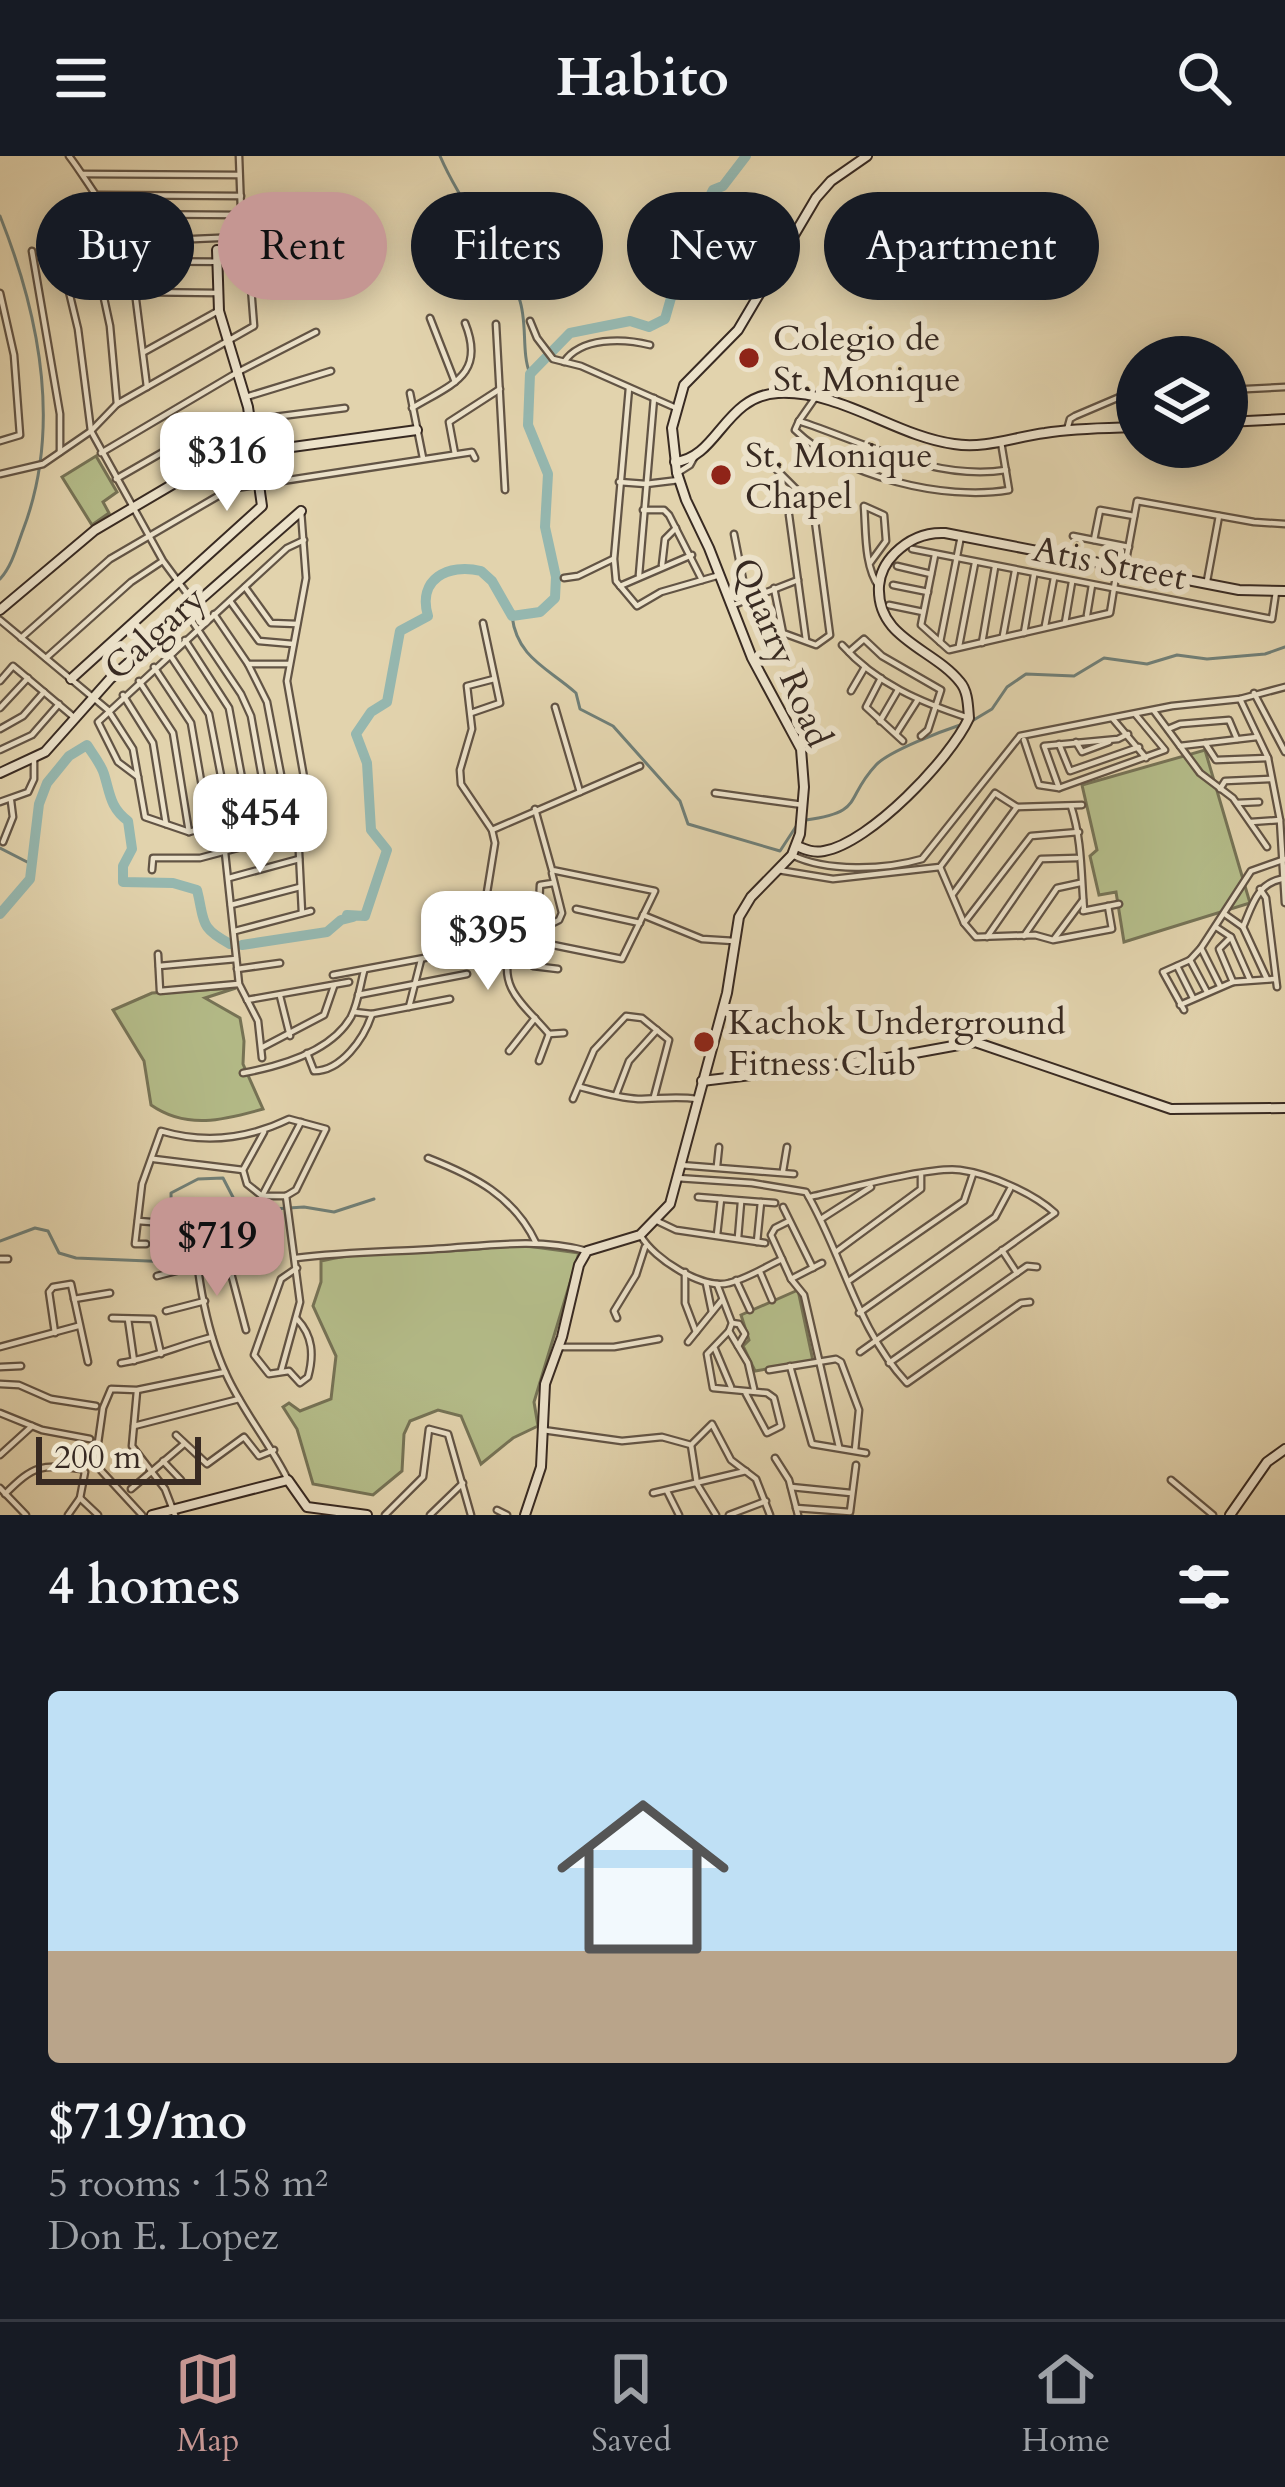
<!DOCTYPE html>
<html lang="en">
<head>
<meta charset="utf-8">
<style>
	body { margin:0; font-family:Cardo,serif; background:#242831; color:#f1f3f6; height:100vh; display:flex; flex-direction:column; font-size:45px; white-space:nowrap }
	* { box-sizing:border-box; margin:0 }
	p { font-size:39px; color:#9ea1a6 }
	.icon { flex:none; width:66px; height:66px; fill:none; stroke:currentColor; stroke-width:2; stroke-linecap:round; stroke-linejoin:round }
	.map { position:relative; height:1359px; overflow:hidden }
	.details { display:flex; flex-direction:column; background:#171b24; flex:1 }
	.details>* { flex:none }
	.guide { position:absolute; left:36px; top:36px; width:1215px; height:108px; display:flex; gap:24px }
	.tools { position:absolute; left:1116px; top:180px; display:grid; gap:24px }
	.tools a { display:grid; place-items:center; width:132px; height:132px; border-radius:50%; background:#171b24; box-shadow:0 6px 30px #0003; font-size:60px }
	.scale { position:absolute; left:36px; bottom:30px; width:165px; box-sizing:border-box; padding-left:12px; border:6px solid #382a22; border-top:0; font-size:33px; line-height:42px; white-space:nowrap; color:#382a22; -webkit-text-stroke:9px #ece2ca; paint-order:stroke }
	.price { position:absolute; translate:-50% -102px; padding:0 27px; border-radius:24px; background:#fff; color:#222; font-size:39px; line-height:78px; filter:drop-shadow(0 3px 6px #0008) }
	.price::after { content:''; position:absolute; left:50%; top:72px; width:36px; height:27px; margin-left:-18px; background:inherit; clip-path:polygon(0 0,100% 0,50% 100%) }
	.price.on { background:#c59692; color:#111 }
	ul { padding:0; list-style:none }
	li { display:grid; align-content:center; gap:24px; height:636px; padding:0 48px }
	li span { display:grid; place-items:center; height:372px; border-radius:12px; color:#555 }
	li>.icon { margin-inline-start:auto }
	span .icon { width:216px; height:216px; fill:#fffc; stroke-width:1 }
	li b { font-size:51px }
	h2 { display:flex; justify-content:space-between; align-items:center; height:144px; padding:0 48px; font-size:51px }
	.pill { padding:0 42px; border-radius:54px; background:#171b24; box-shadow:0 6px 30px #0003; font-size:42px; line-height:108px }
	.pill.on { background:#c59692; color:#111 }
	header { display:flex; justify-content:space-between; align-items:center; height:156px; padding:0 48px; background:#171b24; font-size:54px; font-weight:700 }
	.tabs { display:flex; justify-content:space-around; align-items:center; height:168px; border-top:3px solid #363941; background:#171b24; font-size:33px; color:#9ea1a6 }
	.tabs a { display:grid; justify-items:center; gap:6px }
	.tabs .on { color:#c59692 }
	.map>svg:first-child { display:block }
	.green { fill:#b4bc89; stroke:#767356; stroke-width:3 }
	.lines { fill:none; stroke-linecap:round; stroke-linejoin:round }
	.stream { stroke:#707f77; stroke-width:3 }
	.river { stroke:#95b7af; stroke-width:10 }
	.street-casing { stroke:#625445; stroke-width:9 }
	.secondary-casing { stroke:#382a22; stroke-width:12 }
	.street { stroke:#ece2ca; stroke-width:4.5 }
	.secondary { stroke:#ece2ca; stroke-width:8 }
	.poi-dot { fill:#8f2418; stroke:#ece2ca; stroke-width:4.5 }
	.labels { text-anchor:middle; stroke-width:12; stroke-linejoin:round; paint-order:stroke }
	.poi-label { font-size:36px; fill:#382a22; stroke:#ece2ca; text-anchor:start }
	.street-label { font-size:36px; fill:#382a22; stroke:#ece2ca }
</style>
</head>
<body>
<header><svg class="icon" aria-label="menu" viewBox="0 0 24 24"><path d="M4 6h16M4 12h16M4 18h16"/></svg>Habito<svg class="icon" aria-label="search" viewBox="0 0 24 24"><circle cx="10" cy="10" r="6"/><path d="M15 15l6 6"/></svg></header>
<div class="map">
<svg width="1285" height="1359" viewBox="0 0 1285 1359">
	<rect width="100%" height="100%" fill="#e2d3ad"/>
	<filter id="stains"><feTurbulence type="fractalNoise" baseFrequency=".00167" numOctaves="4"/><feColorMatrix values="0 0 0 0 .2 0 0 0 0 .09 0 0 0 0 .02 0 0 0 .5 -.17"/></filter>
	<radialGradient id="worn" r=".72"><stop offset=".6" stop-color="#630" stop-opacity="0"/><stop offset="1" stop-color="#630" stop-opacity=".3"/></radialGradient>
	<g class="green">
		<path d="M96,300L117,336L103,346L109,357L92,369L62,321Z"/>
		<path d="M1205,594L1250,747L1124,786L1116,736L1099,739L1090,700L1097,694L1082,629Z"/>
		<path d="M236,832L205,842L240,862L244,885L243,908L263,953C224,964 187,974 151,949L144,905L113,854L152,837Z"/>
		<path d="M512,1088L579,1097L534,1246L538,1270L513,1282L481,1308L461,1260L438,1254L410,1265L404,1278L402,1315L373,1339L313,1328L297,1273L283,1251L289,1247L300,1255L331,1243L336,1200L313,1150L321,1126V1105C383,1090 449,1101 512,1088Z"/>
		<path d="M798,1134L813,1205L755,1215L743,1190L749,1184L741,1159Z"/>
	</g>
	<g class="lines">
		<g class="stream">
			<path d="M440,0C462,51 499,91 519,142C528,166 521,196 530,218"/>
			<path d="M0,60C39,158 62,272 23,374C17,390 12,410 0,423"/>
			<path d="M512,460C517,502 548,512 576,537L580,553L613,570L680,645L688,668L780,695L797,669"/>
			<path d="M972,565L992,553L1007,531L1026,518L1074,520L1104,502L1147,508L1177,499L1207,503L1265,498L1285,491"/>
			<path d="M806,664C865,656 844,643 876,609C889,595 942,575 963,568"/>
			<path d="M0,692L33,709"/>
			<path d="M0,1085L35,1072L48,1075L59,1097L76,1102L172,1106L171,1037L198,1023L223,1022L237,1049L244,1055L304,1051L334,1056L374,1043"/>
		</g>
		<g class="river">
			<path d="M0,758L30,723L39,648L47,627L69,600L87,589C92,597 101,608 104,618C110,637 110,652 128,665L132,693L123,710V726L173,727L197,734C205,765 198,771 230,788"/>
			<path d="M242,789L327,776L341,764L353,761L347,759L365,760L387,694L371,674L367,607L356,578L371,556L387,546L400,475L428,460C417,423 448,407 481,415L492,425L512,460L540,456L555,442L556,421L545,371L548,318L528,269L530,218L570,177L630,165L649,171L665,163L686,89L713,34L723,30L746,0"/>
		</g>
		<g class="street-casing">
			<g id="street">
				<path d="M69,0C87,23 104,58 128,75C150,89 214,81 242,81L239,0"/>
				<path d="M83,18L239,19"/>
				<path d="M99,39L241,40"/>
				<path d="M112,58L241,59"/>
				<path d="M124,93L135,136L147,231"/>
				<path d="M59,94L78,173L91,275L163,405L194,447"/>
				<path d="M32,95L60,258V296"/>
				<path d="M135,136L218,137"/>
				<path d="M0,137L14,199L20,279L0,285"/>
				<path d="M430,162L455,226"/>
				<path d="M530,165L537,182L553,203L581,210L676,252"/>
				<path d="M496,168L505,334"/>
				<path d="M144,196L218,155"/>
				<path d="M564,206C581,181 623,182 650,189"/>
				<path d="M629,232L614,403L616,425L637,450L661,436L720,419"/>
				<path d="M1227,234L1285,231"/>
				<path d="M410,237L423,302"/>
				<path d="M246,241L331,215"/>
				<path d="M117,248L110,170L96,105L263,106"/>
				<path d="M412,252C452,228 486,219 465,167"/>
				<path d="M799,265L795,274C844,321 944,345 1009,334L1001,286"/>
				<path d="M799,265C866,287 934,325 1006,314"/>
				<path d="M799,265L815,242"/>
				<path d="M1067,274L1070,263L1075,260L1122,240L1137,239"/>
				<path d="M101,297L238,216L316,176"/>
				<path d="M455,298L449,266L500,233"/>
				<path d="M774,311L813,350L830,479L816,489L783,477L774,432"/>
				<path d="M679,316L690,309L695,300"/>
				<path d="M0,318L43,308L91,275L117,248L254,170L249,106"/>
				<path d="M116,323L210,269L345,252"/>
				<path d="M619,326L646,328L679,324"/>
				<path d="M643,354H664L669,359L702,424"/>
				<path d="M789,359L806,484"/>
				<path d="M734,378L747,444"/>
				<path d="M1073,380L1129,391"/>
				<path d="M1094,384L1100,354L1134,360"/>
				<path d="M912,393L1272,463L1276,436"/>
				<path d="M935,399L921,469L949,494L1110,457L1117,414"/>
				<path d="M870,407L886,385L884,359L864,350C866,376 864,410 879,431"/>
				<path d="M662,409L665,383L676,372"/>
				<path d="M897,410L931,418"/>
				<path d="M1125,410L1137,345L1254,366L1285,368"/>
				<path d="M639,419L654,242"/>
				<path d="M564,422L578,420L613,403"/>
				<path d="M1207,425L1219,360"/>
				<path d="M893,429L928,436"/>
				<path d="M620,430L692,399"/>
				<path d="M245,431L271,467L297,468"/>
				<path d="M230,445L259,485L293,488"/>
				<path d="M889,449L923,456"/>
				<path d="M731,450L798,424"/>
				<path d="M214,458L248,508L267,546L287,650"/>
				<path d="M188,459L241,538L251,560L268,655"/>
				<path d="M1087,459L1092,429"/>
				<path d="M0,464L108,554L133,593L145,661L189,676L308,644L287,525L306,422L301,355"/>
				<path d="M1065,467L1072,426"/>
				<path d="M1045,470L1054,422"/>
				<path d="M1024,477L1034,419"/>
				<path d="M1003,480L1015,415"/>
				<path d="M21,482L110,403L230,333L472,296L475,302"/>
				<path d="M185,484L229,552L249,660"/>
				<path d="M940,486L961,380"/>
				<path d="M982,487L995,411"/>
				<path d="M842,489C877,528 920,546 969,562"/>
				<path d="M959,490L975,407"/>
				<path d="M849,496L864,483L882,500L941,534L928,574L921,580"/>
				<path d="M170,499L209,558L230,666"/>
				<path d="M46,502L131,426L161,406"/>
				<path d="M248,508H289"/>
				<path d="M154,511L191,567L209,671"/>
				<path d="M881,522L866,551L903,585"/>
				<path d="M0,525L13,510L76,563"/>
				<path d="M139,525L173,577L189,676"/>
				<path d="M851,535L865,511"/>
				<path d="M1254,537L1285,596"/>
				<path d="M123,539L153,587L166,668"/>
				<path d="M1240,543L1268,602L1280,664L1285,747"/>
				<path d="M555,551L580,636"/>
				<path d="M0,552L28,522"/>
				<path d="M1154,555L1200,617L1233,642L1267,691"/>
				<path d="M471,557L500,547L483,467"/>
				<path d="M1113,563L1146,602"/>
				<path d="M880,565L898,534"/>
				<path d="M0,573L23,560L44,536"/>
				<path d="M1168,573L1180,568L1229,564L1237,583"/>
				<path d="M896,578L917,545"/>
				<path d="M1024,584L1039,629L1059,632L1165,594L1136,559"/>
				<path d="M1076,586L1082,596L1109,586"/>
				<path d="M1205,587L1216,604L1268,602"/>
				<path d="M1059,588L1070,615L1139,591"/>
				<path d="M1180,590L1257,581"/>
				<path d="M0,594L32,579L59,548"/>
				<path d="M138,621L118,606L98,566L287,392L304,384"/>
				<path d="M1059,632L1044,590L1118,583L1128,578"/>
				<path d="M1220,633L1225,625L1270,623"/>
				<path d="M715,637L803,649"/>
				<path d="M0,646L28,636L34,623V604"/>
				<path d="M1237,647L1259,646"/>
				<path d="M1071,650C1082,684 1081,718 1084,754"/>
				<path d="M1251,666L1280,664"/>
				<path d="M222,668L239,828L258,865L262,902"/>
				<path d="M492,674L640,610"/>
				<path d="M298,676L302,757"/>
				<path d="M3,686L13,661L11,645"/>
				<path d="M792,699C826,716 885,714 922,703L1020,580L1172,550L1240,543L1285,531"/>
				<path d="M940,711L964,767L976,781L1035,779L1053,784L1112,773L1108,750"/>
				<path d="M152,714L153,702H200L305,674"/>
				<path d="M778,714L833,723L940,711L995,637L1017,651L1082,649"/>
				<path d="M552,717L562,757L559,764L543,772L538,769L540,729L553,727"/>
				<path d="M229,722L299,703"/>
				<path d="M1260,733L1266,742L1277,831"/>
				<path d="M953,738L1017,651"/>
				<path d="M231,749L300,731"/>
				<path d="M576,753L640,767"/>
				<path d="M1083,755L1119,748"/>
				<path d="M643,759L702,783L734,785"/>
				<path d="M1226,759L1243,771L1267,823"/>
				<path d="M964,767L1031,680L1079,676"/>
				<path d="M1216,771L1231,781L1250,824"/>
				<path d="M1243,771C1252,750 1257,728 1281,723"/>
				<path d="M235,775L311,755"/>
				<path d="M1024,780L1057,732L1080,727"/>
				<path d="M987,781L1041,703L1077,702"/>
				<path d="M1231,781L1219,793L1233,826"/>
				<path d="M1054,783L1083,744"/>
				<path d="M538,791L533,810L558,813"/>
				<path d="M478,792L495,687L492,674L461,628L460,614L472,573L467,530L494,523"/>
				<path d="M1201,792L1220,830"/>
				<path d="M510,793C498,834 524,848 549,878L564,877"/>
				<path d="M158,798L160,835L238,828"/>
				<path d="M1190,804L1207,836"/>
				<path d="M159,810L236,803"/>
				<path d="M1177,810L1193,842"/>
				<path d="M237,813L280,807"/>
				<path d="M333,819L478,792L553,789L622,803L655,735L552,714L535,653"/>
				<path d="M358,839L467,818"/>
				<path d="M280,840L290,880"/>
				<path d="M247,844L349,826"/>
				<path d="M1180,849L1233,826L1275,823"/>
				<path d="M409,851L421,804"/>
				<path d="M1184,854L1163,816L1190,804L1201,792L1251,715L1285,703"/>
				<path d="M354,856L372,858L450,843"/>
				<path d="M263,891L324,859L334,830"/>
				<path d="M509,895L535,862"/>
				<path d="M307,897L314,915C341,915 364,883 372,858"/>
				<path d="M539,905L549,878"/>
				<path d="M243,917C281,910 331,896 351,861C358,847 360,830 364,815"/>
				<path d="M580,931C599,936 618,942 638,943C658,943 676,940 697,943"/>
				<path d="M616,939L629,905L657,874"/>
				<path d="M573,943L594,894L626,860L642,862L669,884L654,941"/>
				<path d="M264,976L243,1014L247,1028L262,1040H286"/>
				<path d="M428,1002C474,1020 514,1040 536,1087"/>
				<path d="M154,1003L243,1014"/>
				<path d="M680,1009L794,1018"/>
				<path d="M717,1010L719,991"/>
				<path d="M783,1015L787,991"/>
				<path d="M677,1022L752,1027L806,1036C844,1101 856,1172 907,1227L1021,1147L1030,1146"/>
				<path d="M262,1040L301,966"/>
				<path d="M698,1041L775,1047"/>
				<path d="M809,1041C843,1034 930,1010 960,1014C990,1018 1033,1037 1055,1057L860,1196"/>
				<path d="M783,1051L813,1112"/>
				<path d="M821,1063L871,1031"/>
				<path d="M655,1064L676,1074L765,1087"/>
				<path d="M138,1065L151,1066"/>
				<path d="M789,1065L775,1072L771,1079L791,1123L804,1139L839,1291"/>
				<path d="M717,1079L721,1043"/>
				<path d="M641,1080C654,1103 703,1134 729,1127C747,1123 765,1111 782,1103"/>
				<path d="M738,1082L741,1046"/>
				<path d="M757,1086L761,1046"/>
				<path d="M146,1088H135L142,1028L161,975C205,988 248,983 289,963L326,973L296,1034L286,1040"/>
				<path d="M1002,1094L1017,1117"/>
				<path d="M254,1095L250,1084L213,1048L199,1047L192,1053C196,1108 203,1168 226,1218C243,1256 270,1287 288,1324"/>
				<path d="M837,1095L921,1033V1019"/>
				<path d="M227,1102L246,1174"/>
				<path d="M296,1102C337,1097 377,1096 418,1094C476,1092 531,1080 587,1095"/>
				<path d="M0,1103H8"/>
				<path d="M297,1112L281,1123L254,1199L269,1218L289,1215L300,1227L308,1221C314,1199 313,1180 297,1163"/>
				<path d="M685,1116V1147L696,1176"/>
				<path d="M760,1116L772,1144"/>
				<path d="M157,1120L268,1091"/>
				<path d="M791,1123L822,1107"/>
				<path d="M736,1124L750,1154"/>
				<path d="M850,1124L964,1045L973,1018"/>
				<path d="M706,1127L712,1156"/>
				<path d="M717,1128L732,1167L729,1175L748,1207L754,1233"/>
				<path d="M74,1143L110,1137"/>
				<path d="M166,1155L205,1145"/>
				<path d="M859,1157L995,1061L1010,1033"/>
				<path d="M112,1162L153,1163L161,1198"/>
				<path d="M617,1162L614,1155L636,1119L645,1091"/>
				<path d="M128,1163L134,1205"/>
				<path d="M732,1167L739,1168L745,1178L738,1190"/>
				<path d="M729,1175L707,1198L713,1232L767,1237L774,1242L781,1270L767,1277L745,1236"/>
				<path d="M55,1177L49,1136L53,1131L71,1128L88,1206"/>
				<path d="M688,1186L722,1144"/>
				<path d="M0,1191L78,1170"/>
				<path d="M559,1191H614L659,1183"/>
				<path d="M715,1193L731,1231"/>
				<path d="M121,1207C153,1202 180,1189 212,1181"/>
				<path d="M889,1207L1027,1110L1037,1111"/>
				<path d="M790,1210L812,1288L866,1297"/>
				<path d="M0,1211L21,1210"/>
				<path d="M769,1214L836,1203L841,1206L859,1254L855,1294"/>
				<path d="M281,1215L300,1146L286,1040"/>
				<path d="M0,1228L19,1229L51,1243L96,1250"/>
				<path d="M137,1235L132,1290L165,1333L175,1359"/>
				<path d="M0,1257L42,1274L90,1283"/>
				<path d="M134,1270L239,1243"/>
				<path d="M543,1274L622,1285L662,1281L691,1289L712,1268L731,1304L756,1323L770,1359"/>
				<path d="M176,1279L207,1308L244,1281L259,1300L274,1294"/>
				<path d="M691,1289L697,1328L716,1359"/>
				<path d="M0,1299L32,1270"/>
				<path d="M775,1302L789,1324L798,1359"/>
				<path d="M163,1305L181,1324"/>
				<path d="M1171,1324L1213,1359"/>
				<path d="M791,1331L851,1337"/>
				<path d="M0,1332L26,1359"/>
				<path d="M131,1333L184,1288"/>
				<path d="M667,1335L679,1359"/>
				<path d="M653,1337L746,1315"/>
				<path d="M5,1338C34,1309 41,1308 81,1313L85,1316L80,1342L68,1359"/>
				<path d="M80,1342L98,1359"/>
				<path d="M796,1352L850,1356L856,1309"/>
				<path d="M497,1354L507,1359"/>
				<path d="M142,1359L95,1308L103,1252L111,1233L137,1234L225,1216"/>
				<path d="M385,1359L423,1321L429,1273L448,1278L471,1359"/>
				<path d="M430,1359L463,1327"/>
				<path d="M729,1359L766,1345"/>
			</g>
		</g>
		<g class="secondary-casing">
			<g id="secondary">
				<path d="M1227,266L1285,263"/>
				<path d="M675,306C718,302 724,240 778,237C841,234 895,280 954,288C985,293 1014,281 1045,277C1075,272 1106,272 1137,271"/>
				<path d="M0,454L95,374L219,301L417,274"/>
				<path d="M71,523L262,350L248,251L219,155L217,94"/>
				<path d="M0,617L45,596L110,523L301,355"/>
				<path d="M797,690C806,694 814,697 824,695C870,687 950,603 969,562C968,550 968,535 960,526C933,492 876,483 879,430C880,417 885,407 895,397C909,383 925,376 945,377L1239,434L1285,435"/>
				<path d="M702,925L882,903L975,886L1171,953L1285,952"/>
				<path d="M152,1359L288,1324L307,1351L367,1359"/>
				<path d="M525,1359L541,1311L545,1228L562,1181L579,1109L587,1095L640,1079L670,1048L727,837L739,761L751,741L792,699L800,678L804,631L801,593L752,502L709,392L686,344L677,317L672,272L684,229L738,174L816,42L831,25L867,0"/>
				<path d="M1230,1359L1267,1306L1285,1293"/>
			</g>
		</g>
		<use href="#street" class="street"/>
		<use href="#secondary" class="secondary"/>
	</g>
	<g class="poi-dot">
		<circle cx="749" cy="202" r="12"/>
		<circle cx="721" cy="319" r="12"/>
		<circle cx="704" cy="886" r="12"/>
	</g>
	<g class="labels">
		<g class="poi-label">
			<text x="773" y="194">Colegio de<tspan x="773" dy="41">St. Monique</tspan></text>
			<text x="745" y="311">St. Monique<tspan x="745" dy="41">Chapel</tspan></text>
			<text x="728" y="878">Kachok Underground<tspan x="728" dy="41">Fitness Club</tspan></text>
		</g>
		<g class="street-label">
			<text transform="translate(1110 406) rotate(11)" y="13">Atis Street</text>
			<text transform="translate(154 476) rotate(-42)" y="13">Calgary</text>
			<text transform="translate(783 496) rotate(67)" y="13">Quarry Road</text>
		</g>
	</g>
	<rect width="100%" height="100%" filter="url(#stains)"/>
	<rect width="100%" height="100%" fill="url(#worn)"/>
</svg>
<div class="tools">
<a><svg class="icon" aria-label="layers" viewBox="0 0 24 24"><path d="M12 4l9 5-9 5-9-5zM3 14l9 5 9-5"/></svg></a>
</div>
<div class="scale">200 m</div>
<b class="price" style="left:227px;top:358px">$316</b>
<b class="price" style="left:260px;top:720px">$454</b>
<b class="price" style="left:488px;top:837px">$395</b>
<b class="price on" style="left:217px;top:1143px">$719</b>
<div class="guide">
<a class="pill">Buy</a>
<a class="pill on">Rent</a>
<a class="pill">Filters</a>
<a class="pill">New</a>
<a class="pill">Apartment</a>
</div>
</div>
<section class="details">
<h2>4 homes<svg class="icon" aria-label="filters" viewBox="0 0 24 24"><path d="M4 7h16M4 17h16"/><circle cx="9" cy="7" r="2"/><circle cx="15" cy="17" r="2"/></svg></h2>
<ul>
<li><span style="background:linear-gradient(#bfe0f5 70%,#b9a48a 0)"><svg class="icon" aria-label="home" viewBox="0 0 24 24"><path d="M3 11l9-7 9 7M6 9v11h12V9"/></svg></span><div><b>$719/mo</b><p>5 rooms · 158 m²</p><p>Don E. Lopez</p></div></li>
</ul>
</section>
<nav class="tabs">
<a class="on"><svg class="icon" aria-label="map" viewBox="0 0 24 24"><path d="M3 6l6-2 6 2 6-2v14l-6 2-6-2-6 2zM9 4v14M15 6v14"/></svg>Map</a>
<a><svg class="icon" aria-label="saved" viewBox="0 0 24 24"><path d="M7 4h10v16l-5-4-5 4z"/></svg>Saved</a>
<a><svg class="icon" aria-label="home" viewBox="0 0 24 24"><path d="M3 11l9-7 9 7M6 9v11h12V9"/></svg>Home</a>
</nav>
</body>
</html>
